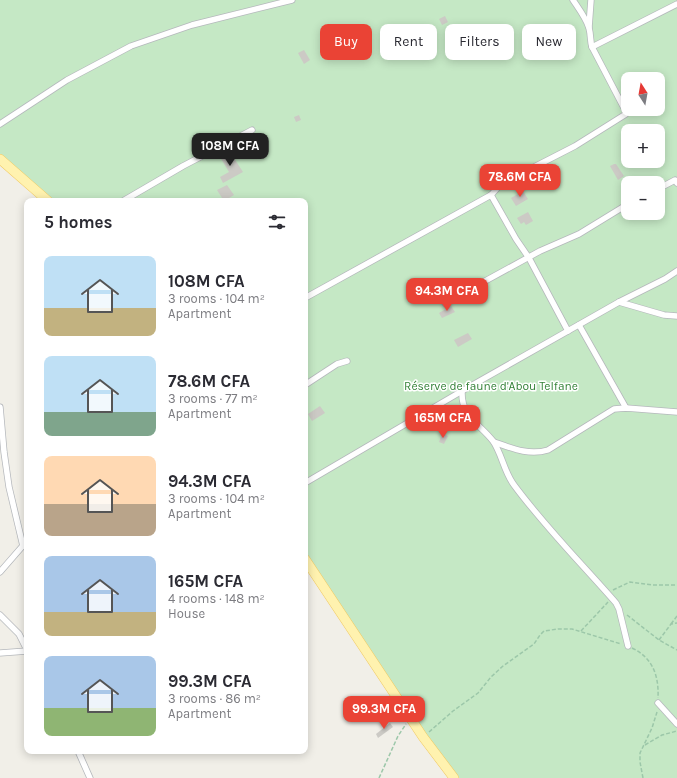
<!DOCTYPE html>
<html lang="en">
<head>
<meta charset="utf-8">
<style>
	body { margin:0; font-family:Karla,sans-serif; background:#f7f7f7; color:#2b2b33; height:100vh; display:flex; flex-direction:column; font-size:15px; white-space:nowrap }
	* { box-sizing:border-box; margin:0 }
	p { font-size:13px; color:#7c7c81 }
	.icon { flex:none; width:22px; height:22px; fill:none; stroke:currentColor; stroke-width:2; stroke-linecap:round; stroke-linejoin:round }
	.map { position:relative; flex:1; overflow:hidden }
	.drawer { position:absolute; left:24px; top:198px; width:284px; height:556px; display:flex; flex-direction:column; background:#fff; border-radius:8px; box-shadow:0 2px 10px #0003 }
	.drawer>* { flex:none }
	.hud { position:absolute; left:320px; top:24px; width:297px; height:36px; display:flex; gap:8px }
	.needle { width:26px; rotate:349deg }
	.fabs { position:absolute; left:621px; top:72px; display:grid; gap:8px }
	.fabs a { display:grid; place-items:center; width:44px; height:44px; border-radius:8px; background:#fff; box-shadow:0 2px 10px #0003; font-size:20px }
	.price { position:absolute; translate:-50% -34px; padding:0 9px; border-radius:8px; background:#ea4335; color:#fff; font-size:13px; line-height:26px; filter:drop-shadow(0 1px 2px #0008) }
	.price::after { content:''; position:absolute; left:50%; top:24px; width:12px; height:9px; margin-left:-6px; background:inherit; clip-path:polygon(0 0,100% 0,50% 100%) }
	.price.selected { background:#222; color:#fff }
	ul { padding:0; list-style:none }
	li { display:flex; align-items:center; gap:12px; height:100px; padding:0 20px }
	li span { display:grid; place-items:center; flex:none; width:112px; height:80px; border-radius:8px; color:#555 }
	li>.icon { margin-inline-start:auto }
	span .icon { width:48px; height:48px; fill:#fffc; stroke-width:1 }
	li b { font-size:17px }
	h2 { display:flex; justify-content:space-between; align-items:center; height:48px; padding:0 20px; font-size:17px }
	.pill { padding:0 14px; border-radius:8px; background:#fff; box-shadow:0 2px 10px #0003; font-size:14px; line-height:36px }
	.pill.selected { background:#ea4335; color:#fff }
	.map>svg:first-child { display:block }
	.green { fill:#c5e8c5; fill-rule:evenodd }
	.building { fill:#cccac5 }
	.lines { fill:none; stroke-linecap:round; stroke-linejoin:round }
	.minor-casing { stroke:#b5b8bc; stroke-width:7 }
	.primary-casing { stroke:#f2c960; stroke-width:10 }
	.path { stroke:#9cc7a9; stroke-width:1.5; stroke-dasharray:4 2; stroke-linecap:butt }
	.minor { stroke:#fff; stroke-width:5.5 }
	.primary { stroke:#fff2af; stroke-width:9 }
	.labels { text-anchor:middle; stroke-width:3; stroke-linejoin:round; paint-order:stroke }
	.park-label { font-size:12px; fill:#348238; stroke:#fff }
</style>
</head>
<body>
<div class="map">
<svg width="677" height="778" viewBox="0 0 677 778">
	<rect width="100%" height="100%" fill="#f1efe8"/>
	<path class="green" d="M0,0H677V778H454L305,559V201H46L0,160ZM628,79H658V109H628ZM628,131H658V161H628ZM628,183H658V213H628Z"/>
	<g class="building">
		<path d="M445,16L448,22L442,25L439,19Z"/>
		<path d="M304,50L310,60L304,64L298,53Z"/>
		<path d="M299,115L301,120L296,122L294,117Z"/>
		<path d="M230,152L243,172L223,183L220,177L229,172L220,157Z"/>
		<path d="M614,164H616L624,176L618,180L610,166Z"/>
		<path d="M227,185L234,195L224,201L217,190Z"/>
		<path d="M523,191L528,199L516,206L511,198Z"/>
		<path d="M528,212L533,221L526,225L524,222L521,224L517,218Z"/>
		<path d="M451,306L455,312L442,318L439,313Z"/>
		<path d="M468,333L472,339L458,347L454,340Z"/>
		<path d="M320,406L325,413L312,421L308,414Z"/>
		<path d="M442,434L448,436L444,444L439,442Z"/>
		<path d="M390,723L393,727L378,738L376,734Z"/>
	</g>
	<g class="lines">
		<g class="minor-casing">
			<g id="minor">
				<path d="M589,27L591,0"/>
				<path d="M592,47L677,4"/>
				<path d="M0,124L67,80L131,46L192,25L292,0"/>
				<path d="M658,189L675,180L677,183"/>
				<path d="M123,201L183,166L252,130"/>
				<path d="M305,298L491,195"/>
				<path d="M619,302L664,315L677,316"/>
				<path d="M445,303L540,251L579,234L628,204"/>
				<path d="M579,325L626,408"/>
				<path d="M568,331L529,258L516,239L491,195L501,184L575,146L626,114L625,110L592,47C590,41 591,35 589,28C586,18 579,9 573,0"/>
				<path d="M305,385L337,364L347,361"/>
				<path d="M462,391C461,417 479,423 493,441C502,454 504,472 514,485C545,527 582,564 616,603L619,609L628,646"/>
				<path d="M0,407L4,452L9,487L23,546"/>
				<path d="M494,442C511,448 529,456 548,450L614,409L626,408L677,412"/>
				<path d="M305,483L462,391L619,302L665,279L677,271"/>
				<path d="M0,572L27,541"/>
				<path d="M0,615L19,634L27,650"/>
				<path d="M0,653L27,651"/>
				<path d="M658,703L677,724"/>
				<path d="M78,751L90,778"/>
			</g>
		</g>
		<g class="primary-casing">
			<g id="primary">
				<path d="M0,159L48,201"/>
				<path d="M305,559L423,737L454,778"/>
			</g>
		</g>
		<g class="path">
			<path d="M613,590L630,582L652,585H677"/>
			<path d="M627,615L659,640L677,650"/>
			<path d="M671,624L677,616"/>
			<path d="M581,631L608,602"/>
			<path d="M659,640L671,624L677,623"/>
			<path d="M632,648C653,658 659,676 658,698"/>
			<path d="M429,732L453,711L478,693L491,677L503,666L534,644L540,635L544,631L558,629H572L621,644"/>
			<path d="M645,745L662,735L677,731"/>
			<path d="M379,778L398,736L406,724"/>
			<path d="M643,778L640,762V753L652,728L657,712"/>
		</g>
		<use href="#minor" class="minor"/>
		<use href="#primary" class="primary"/>
	</g>
	<g class="labels">
		<g class="park-label">
			<text x="491" y="390">Réserve de faune d'Abou Telfane</text>
		</g>
	</g>
</svg>
<div class="fabs">
<a><svg class="needle" viewBox="-14 -14 28 28"><path d="M0-13l5 13h-10z" fill="#e53935"/><path d="M0 13l5-13h-10z" fill="#7c7c81"/></svg></a>
<a>+</a>
<a>−</a>
</div>
<b class="price selected" style="left:230px;top:167px">108M CFA</b>
<b class="price" style="left:520px;top:198px">78.6M CFA</b>
<b class="price" style="left:447px;top:312px">94.3M CFA</b>
<b class="price" style="left:443px;top:439px">165M CFA</b>
<b class="price" style="left:384px;top:730px">99.3M CFA</b>
<div class="hud">
<a class="pill selected">Buy</a>
<a class="pill">Rent</a>
<a class="pill">Filters</a>
<a class="pill">New</a>
</div>
<section class="drawer">
<h2>5 homes<svg class="icon" aria-label="filters" viewBox="0 0 24 24"><path d="M4 7h16M4 17h16"/><circle cx="9" cy="7" r="2"/><circle cx="15" cy="17" r="2"/></svg></h2>
<ul>
<li><span style="background:linear-gradient(#bfe0f5 65%,#c2b280 0)"><svg class="icon" aria-label="home" viewBox="0 0 24 24"><path d="M3 11l9-7 9 7M6 9v11h12V9"/></svg></span><div><b>108M CFA</b><p>3 rooms · 104 m²</p><p>Apartment</p></div></li>
<li><span style="background:linear-gradient(#bfe0f5 70%,#7fa58c 0)"><svg class="icon" aria-label="home" viewBox="0 0 24 24"><path d="M3 11l9-7 9 7M6 9v11h12V9"/></svg></span><div><b>78.6M CFA</b><p>3 rooms · 77 m²</p><p>Apartment</p></div></li>
<li><span style="background:linear-gradient(#ffd9b3 60%,#b9a48a 0)"><svg class="icon" aria-label="home" viewBox="0 0 24 24"><path d="M3 11l9-7 9 7M6 9v11h12V9"/></svg></span><div><b>94.3M CFA</b><p>3 rooms · 104 m²</p><p>Apartment</p></div></li>
<li><span style="background:linear-gradient(#a9c7e8 70%,#c2b280 0)"><svg class="icon" aria-label="home" viewBox="0 0 24 24"><path d="M3 11l9-7 9 7M6 9v11h12V9"/></svg></span><div><b>165M CFA</b><p>4 rooms · 148 m²</p><p>House</p></div></li>
<li><span style="background:linear-gradient(#a9c7e8 65%,#8fb573 0)"><svg class="icon" aria-label="home" viewBox="0 0 24 24"><path d="M3 11l9-7 9 7M6 9v11h12V9"/></svg></span><div><b>99.3M CFA</b><p>3 rooms · 86 m²</p><p>Apartment</p></div></li>
</ul>
</section>
</div>
</body>
</html>
